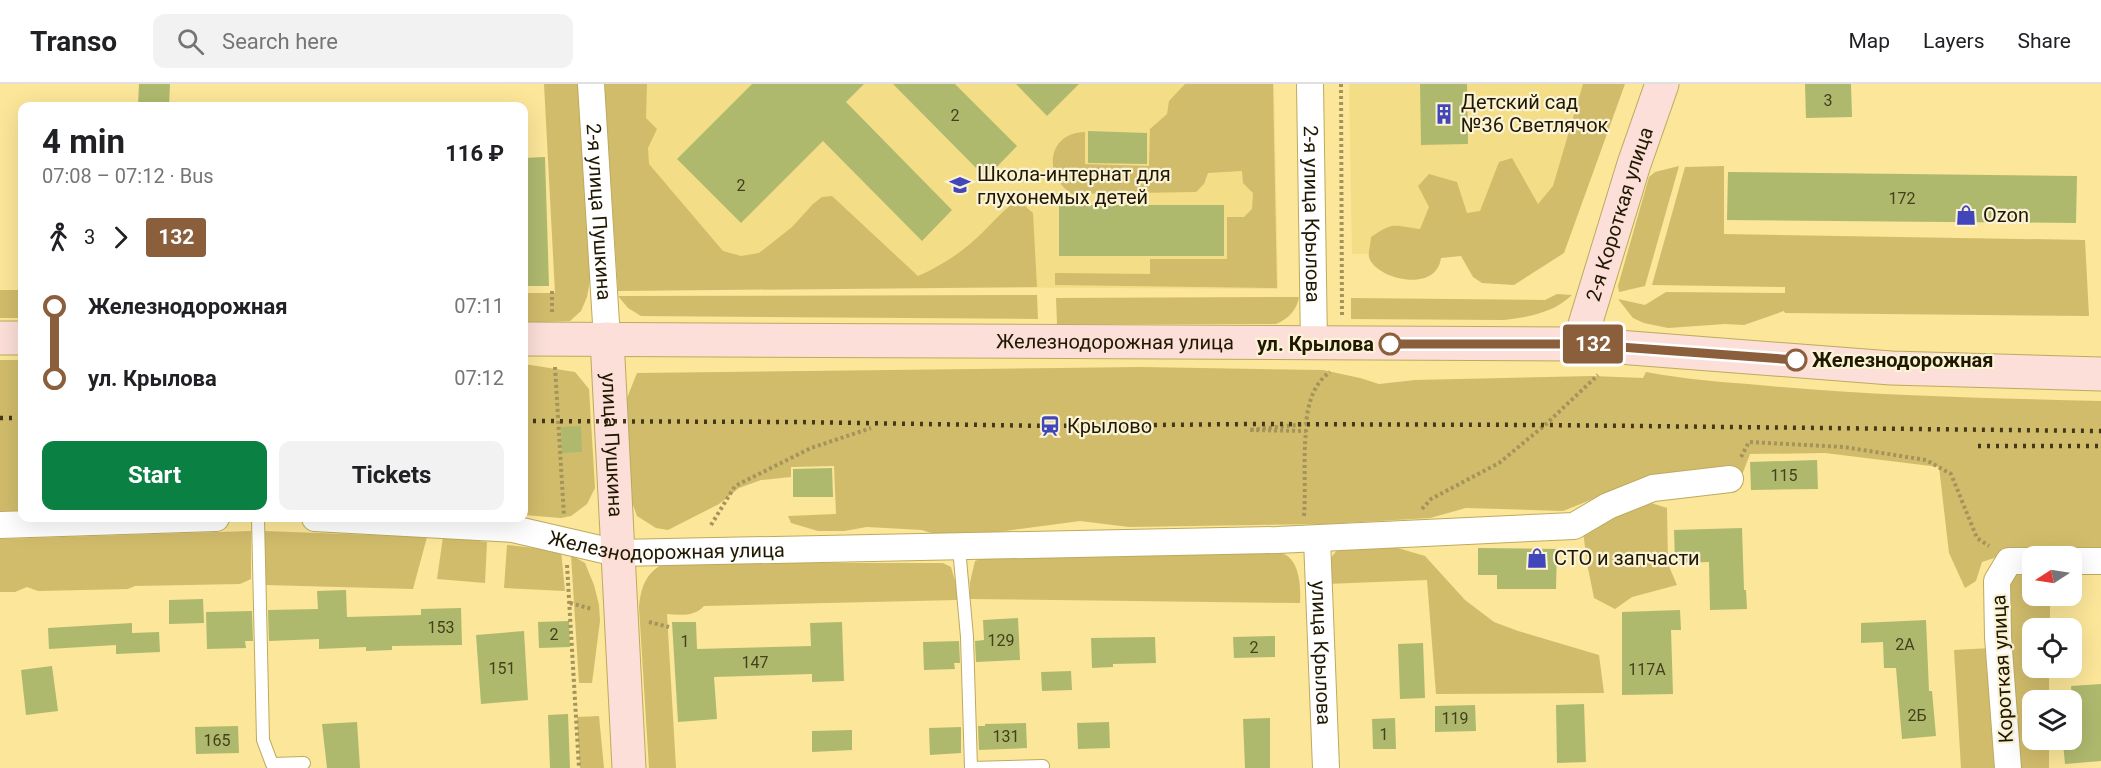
<!DOCTYPE html>
<meta charset="utf-8">
<style>
:root{--surface:#fff;--page:#f2f2f2;--text:#202124;--muted:#757577;--line:#e0e0e0;--accent:#0b8043}
body{margin:0;font-family:Roboto,sans-serif;background:var(--page);color:var(--text);height:100vh;display:flex;flex-direction:column;font-size:22px;white-space:nowrap}
*{box-sizing:border-box;margin:0}
p{font-size:20px;color:var(--muted)}
.icon{flex:none;width:33px;height:33px;fill:none;stroke:currentColor;stroke-width:2;stroke-linecap:round;stroke-linejoin:round}
.map{position:relative;flex:1;overflow:hidden}
.drawer{position:absolute;left:18px;top:18px;width:510px;height:420px;display:flex;flex-direction:column;background:var(--surface);border-radius:12px;box-shadow:0 6px 24px #0002}
.drawer>*{flex:none}
.badge{padding:0 12px;border-radius:4px;font-size:21px;line-height:39px}
.needle{width:39px;rotate:258deg}
.fabs{position:absolute;left:2022px;top:462px;display:grid;gap:12px}
.fabs a{display:grid;place-items:center;width:60px;height:60px;border-radius:12px;background:var(--surface);box-shadow:0 6px 24px #0002;font-size:30px}
.map>.badge{position:absolute;translate:-50% -50%;box-shadow:0 0 0 3px #fff}
.legs{display:flex;align-items:center;gap:9px;height:66px;padding:0 24px;font-size:20px}
.legs p{margin-inline-start:auto}
.head{display:flex;align-items:center;justify-content:space-between;height:102px;padding:0 24px}
h1{font-size:33px;font-weight:700;line-height:45px}
.button{display:flex;gap:12px;margin-top:auto;padding:12px 24px}
.button a{flex:1;height:69px;border-radius:12px;background:var(--accent);color:#fff;font-size:24px;font-weight:700;line-height:69px;text-align:center}
.button a+a{background:var(--page);color:var(--text)}
ul{padding:0 24px;list-style:none}
li{display:flex;align-items:center;gap:21px;height:72px;font-size:22px}
li i{display:grid;place-items:center;width:9px;height:100%;margin:0 8px;background:currentColor}
li i::after{content:'';width:15px;height:15px;margin:-8px;border:4px solid;border-radius:50%;background:var(--surface)}
li p{margin-inline-start:auto}
li:first-child i{background:linear-gradient(#0000 50%,currentColor 0)}
li:last-child i{background:linear-gradient(currentColor 50%,#0000 0)}
header{display:flex;align-items:center;gap:36px;box-sizing:border-box;height:84px;padding:0 30px;background:var(--surface);border-bottom:2px solid var(--line)}
header strong{font-size:28px}
nav{display:flex;gap:33px;margin-inline-start:auto;font-size:21px}
.search{width:420px;height:54px;background:var(--page);display:flex;align-items:center;gap:15px;box-sizing:border-box;padding:0 21px;border-radius:12px;color:var(--muted);font-size:22px}
.map>svg:first-child{display:block}
</style>
<header>
<strong>Transo</strong>
<div class="search"><svg class="icon" aria-label="search" viewBox="0 0 24 24"><circle cx="10" cy="10" r="6"/><path d="M15 15l6 6"/></svg>Search here</div>
<nav><a>Map</a><a>Layers</a><a>Share</a></nav>
</header>
<div class="map">
<svg width="2101" height="684" viewBox="0 0 2101 684">
<rect width="100%" height="100%" fill="#fbe699"/>
<g fill="#f4dd87">
<path d="M 637,0 L 1274,0 L 1278,205 L 920,203 L 650,205 Z"/>
<path d="M 1349,0 L 1601,0 L 1541,167 L 1352,170 Z"/>
</g>
<g fill="#d1bc6b">
<path d="M 544,0 L 580,0 L 590,196 L 587,213 L 581,227 L 570,237 L 524,239 L 524,209 L 555,209 Z"/>
<path d="M 604,0 L 647,0 L 646,34 L 657,45 L 648,64 L 649,80 L 723,167 L 741,172 L 759,169 L 792,143 L 813,120 L 822,113 L 832,112 L 918,192 C 943,181 964,167 983,148 C 995,136 1004,125 1018,116 L 1033,129 L 1037,203 L 618,207 Z"/>
<path d="M 1185,0 L 1273,0 L 1277,204 L 1055,201 L 1055,189 L 1150,190 L 1150,175 L 1227,175 L 1227,133 L 1244,133 L 1252,125 L 1253,109 L 1243,99 L 1242,87 L 1208,89 L 1204,100 L 1196,108 L 1072,110 C 1041,90 1049,48 1085,48 L 1085,80 L 1149,82 L 1150,45 L 1167,30 L 1169,17 Z"/>
<path d="M 1583,0 L 1625,0 L 1564,169 L 1514,201 L 1482,199 L 1473,193 L 1461,172 L 1441,174 C 1436,211 1374,194 1369,173 C 1368,167 1371,159 1371,153 C 1395,137 1393,142 1420,145 L 1429,123 L 1418,102 L 1429,90 L 1457,98 L 1467,129 L 1480,127 L 1499,78 L 1512,74 L 1538,120 L 1553,102 Z"/>
<path d="M 1679,82 L 1645,202 L 1619,208 L 1618,202 L 1649,93 L 1655,88 Z"/>
<path d="M 1724,82 L 1724,150 L 2085,156 L 2089,232 L 1785,229 L 1784,227 L 1744,241 L 1725,240 L 1668,244 L 1644,239 L 1633,234 L 1618,215 L 1645,221 L 1666,208 L 1785,209 L 1785,203 L 1652,201 L 1685,83 Z"/>
<rect x="0" y="206" width="22" height="28"/>
<path d="M 1557,210 L 1572,211 C 1553,229 1529,233 1504,236 L 1351,235 L 1351,214 L 1545,216 Z"/>
<path d="M 1037,211 L 1038,235 L 641,232 L 628,224 L 618,212 Z"/>
<path d="M 1299,213 C 1297,226 1288,235 1276,240 L 1057,240 L 1056,214 Z"/>
<path d="M 0,276 L 22,276 L 22,431 L 0,432 Z"/>
<path d="M 524,280 L 575,288 L 589,305 L 595,404 L 587,420 L 571,432 L 561,434 L 524,431 Z"/>
<path d="M 1141,283 L 1323,286 L 1360,294 L 1379,300 L 1415,296 L 1592,292 L 1643,294 L 1646,288 C 1683,295 1721,298 1759,301 C 1873,312 1987,314 2101,317 L 2101,473 L 2012,468 L 1982,478 L 1976,497 L 1965,504 L 1949,469 L 1939,383 L 1825,369 L 1750,370 L 1742,391 L 1662,390 L 1598,413 L 1563,427 L 1466,424 L 1430,434 L 1327,440 L 1129,443 L 1080,437 L 961,453 L 944,453 L 922,446 L 867,443 L 844,447 L 818,447 L 791,439 L 788,432 L 836,430 L 834,382 L 791,383 L 791,393 L 761,396 L 739,404 L 719,420 L 668,446 L 656,444 L 637,432 L 629,410 L 627,314 L 637,289 Z"/>
<path d="M 1648,418 L 1667,424 L 1668,480 L 1677,501 L 1632,513 L 1615,525 L 1594,514 L 1587,479 L 1583,447 L 1602,432 Z"/>
<path d="M 251,447 L 251,495 L 240,500 L 135,502 L 128,505 L 38,507 L 27,503 L 15,508 L 0,508 L 0,455 Z"/>
<path d="M 264,447 L 427,453 L 413,505 L 265,501 Z"/>
<path d="M 443,453 L 487,458 L 485,499 L 437,495 Z"/>
<path d="M 1384,460 L 1425,472 L 1465,516 L 1494,538 L 1518,547 L 1599,571 L 1604,609 L 1436,610 L 1427,496 L 1326,500 L 1328,477 L 1339,464 Z"/>
<path d="M 507,461 L 561,467 L 565,507 L 504,504 Z"/>
<path d="M 1271,465 C 1276,467 1282,469 1286,471 C 1300,480 1301,504 1300,519 L 970,515 L 970,498 L 975,477 L 990,471 Z"/>
<path d="M 571,471 L 585,479 L 594,501 L 599,521 L 600,537 L 592,599 L 579,599 Z"/>
<path d="M 664,479 L 943,479 L 951,483 L 957,504 L 957,516 L 704,522 C 694,533 680,531 667,530 L 676,684 L 649,684 L 639,523 C 641,503 645,490 664,479 Z"/>
<path d="M 2032,484 L 2032,512 L 2050,512 L 2050,544 L 2032,544 L 2032,584 L 2049,584 L 2049,616 L 2032,616 L 2032,656 L 2049,656 L 2049,684 L 2016,684 L 2006,498 L 2014,490 Z"/>
<path d="M 1991,564 L 1999,684 L 1961,684 L 1954,566 Z"/>
<path d="M 599,632 L 604,684 L 580,684 L 577,633 Z"/>
</g>
<g fill="#afb96e">
<path d="M 139,0 L 170,0 L 169,22 L 138,22 Z"/>
<path d="M 752,0 L 864,0 L 846,18 L 952,126 L 922,157 L 823,57 L 741,139 L 677,75 Z"/>
<path d="M 893,0 L 955,0 L 1017,62 L 986,94 Z"/>
<path d="M 1016,0 L 1079,0 L 1047,32 Z"/>
<path d="M 1420,0 L 1467,0 L 1468,60 L 1421,61 Z"/>
<path d="M 1805,0 L 1851,0 L 1852,33 L 1806,34 Z"/>
<path d="M 1088,47 L 1147,49 L 1147,80 L 1088,79 Z"/>
<path d="M 545,73 L 549,202 L 524,202 L 524,74 Z"/>
<path d="M 1728,88 L 2077,92 L 2076,139 L 1727,136 Z"/>
<rect x="1059" y="121" width="165" height="51"/>
<path d="M 581,342 L 582,368 L 562,369 L 561,343 Z"/>
<path d="M 1817,376 L 1818,405 L 1751,406 L 1750,378 Z"/>
<path d="M 832,384 L 833,413 L 793,413 L 793,385 Z"/>
<path d="M 1742,444 L 1744,506 L 1746,506 L 1747,525 L 1710,526 L 1709,478 L 1675,479 L 1674,446 Z"/>
<path d="M 1478,464 L 1557,465 L 1556,505 L 1497,505 L 1497,491 L 1478,491 Z"/>
<path d="M 346,506 L 347,533 L 421,531 L 421,525 L 461,524 L 462,561 L 392,562 L 392,566 L 366,567 L 366,563 L 319,565 L 319,555 L 269,557 L 268,526 L 318,525 L 317,507 Z"/>
<path d="M 203,515 L 204,539 L 169,540 L 169,516 Z"/>
<path d="M 1680,526 L 1681,546 L 1671,546 L 1673,610 L 1622,611 L 1622,528 Z"/>
<path d="M 252,527 L 253,557 L 245,557 L 246,564 L 207,565 L 206,528 Z"/>
<path d="M 1018,534 L 1020,576 L 976,578 L 975,557 L 984,556 L 983,536 Z"/>
<path d="M 1926,536 L 1929,607 L 1932,607 L 1936,652 L 1902,655 L 1896,584 L 1884,584 L 1883,558 L 1861,559 L 1861,539 Z"/>
<path d="M 569,537 L 570,563 L 539,564 L 538,538 Z"/>
<path d="M 672,538 L 696,538 L 697,565 L 811,562 L 810,539 L 842,538 L 844,597 L 812,598 L 812,590 L 714,593 L 717,635 L 678,638 Z"/>
<path d="M 132,539 L 132,549 L 159,548 L 160,568 L 116,570 L 116,561 L 49,565 L 48,544 Z"/>
<path d="M 524,547 L 528,616 L 481,620 L 476,551 Z"/>
<path d="M 1275,552 L 1275,573 L 1234,574 L 1233,553 Z"/>
<path d="M 1155,553 L 1156,579 L 1113,580 L 1113,583 L 1092,584 L 1091,554 Z"/>
<path d="M 959,557 L 960,579 L 954,579 L 955,585 L 924,586 L 923,558 Z"/>
<path d="M 1423,559 L 1425,614 L 1400,615 L 1398,560 Z"/>
<path d="M 52,582 L 58,627 L 26,631 L 21,586 Z"/>
<path d="M 1071,587 L 1072,606 L 1042,607 L 1041,588 Z"/>
<path d="M 2101,600 L 2101,677 L 2065,680 L 2063,659 L 2075,659 L 2071,602 Z"/>
<path d="M 1584,620 L 1586,678 L 1557,679 L 1556,621 Z"/>
<path d="M 1475,621 L 1476,647 L 1435,648 L 1435,622 Z"/>
<path d="M 568,630 L 570,684 L 550,684 L 548,631 Z"/>
<path d="M 1270,634 L 1270,684 L 1245,684 L 1243,635 Z"/>
<path d="M 1395,634 L 1396,665 L 1373,665 L 1372,635 Z"/>
<path d="M 357,638 L 360,684 L 327,684 L 322,640 Z"/>
<path d="M 1109,638 L 1110,664 L 1078,665 L 1077,639 Z"/>
<path d="M 1026,639 L 1027,664 L 979,666 L 978,642 L 985,642 L 985,640 Z"/>
<path d="M 238,642 L 239,669 L 196,670 L 195,643 Z"/>
<path d="M 961,643 L 961,669 L 930,671 L 929,644 Z"/>
<path d="M 852,646 L 852,666 L 812,668 L 812,647 Z"/>
</g>
<g fill="none" stroke-linecap="round" stroke-linejoin="round">
<g stroke="#beaa5e" stroke-width="14">
<g id="lane">
<path d="M 258,434 L 263,656 L 272,680 L 304,679"/>
<path d="M 959,464 L 967,553 L 971,684 L 1043,682"/>
</g>
</g>
<g stroke="#beaa5e" stroke-width="28">
<g id="street">
<path id="s1" d="M 591,0 L 607,255"/>
<path id="s2" d="M 1310,0 L 1314,260"/>
<path id="s3" d="M 315,434 L 513,445 L 617,469 L 1277,456 L 1574,442 L 1608,422 L 1653,404 L 1730,395"/>
<path d="M 0,441 L 216,434"/>
<path id="s4" d="M 1317,455 L 1326,684"/>
<path d="M 2072,477 L 2101,477"/>
<path d="M 2008,684 L 1998,553 L 1997,497 L 2009,477 L 2032,477"/>
</g>
</g>
<g stroke="#beaa5e" stroke-width="35">
<g id="secondary">
<path d="M 0,254 L 22,254"/>
<path id="s5" d="M 524,255 L 1579,260 L 1891,284 L 2101,290"/>
<path id="s6" d="M 607,255 L 629,684"/>
<path id="s7" d="M 1579,260 L 1634,80 L 1662,0"/>
</g>
</g>
<g stroke="#a4945c" stroke-width="4" stroke-dasharray="3 3" stroke-linecap="butt">
<path d="M 1341,0 L 1342,232"/>
<path d="M 552,207 L 552,228"/>
<path d="M 555,283 L 564,432"/>
<path d="M 1741,373 L 1749,358 L 1844,363 L 1926,376 L 1951,390 L 1977,454 L 1989,462"/>
<path d="M 1422,425 L 1431,415 L 1499,379 L 1545,341 L 1598,291"/>
<path d="M 1304,432 C 1306,403 1303,375 1306,347 L 1249,346 L 1306,340 C 1308,320 1313,300 1330,288"/>
<path d="M 711,441 L 735,402 L 811,364 L 871,344"/>
<path d="M 567,481 L 579,684"/>
<path d="M 570,519 L 592,525"/>
<path d="M 649,538 L 669,543"/>
</g>
<use href="#lane" stroke="#fff" stroke-width="12"/>
<use href="#street" stroke="#fff" stroke-width="26"/>
<use href="#secondary" stroke="#fbdfd8" stroke-width="33"/>
<g stroke="#433919" stroke-width="4.5" stroke-dasharray="3 6" stroke-linecap="butt">
<path d="M 0,334 L 22,334"/>
<path d="M 524,337 L 797,338 L 1050,342 L 1254,340 L 1545,341 L 2101,347"/>
<path d="M 1978,362 L 2101,362"/>
</g>
</g>
<g fill="none" stroke-linecap="round" stroke-linejoin="round">
<g stroke="#fff" stroke-width="14">
<path id="line-1" d="M 1390,260 L 1579,260 L 1796,276"/>
</g>
<use href="#line-1" stroke="#8b5e3c" stroke-width="9"/>
</g>
<defs>
<g id="building-bare" transform="scale(1.62)"><path d="M-4-6H4V6H1V3H-1V6H-4ZM-2.5-4.3h1.7v1.8h-1.7ZM.8-4.3h1.7v1.8H.8ZM-2.5-1h1.7V.8h-1.7ZM.8-1h1.7V.8H.8Z" fill="#4146bb" stroke="#fbf3d6" stroke-width="2.5" paint-order="stroke"/></g>
<g id="school-bare" transform="scale(1.62)"><path d="M0-5L7-2L0 1L-7-2ZM-4 1L0 2.5L4 1V4Q0 6-4 4Z" fill="#4146bb" stroke="#fbf3d6" stroke-width="2.5" paint-order="stroke"/></g>
<g id="shop-bare" transform="scale(1.62)"><path d="M-5-2.5h2.3a2.7 3.5 0 0 1 5.4 0H5L5.5 6h-11ZM-1.5-2.5h3a1.5 2.3 0 0 0-3 0Z" fill="#4146bb" stroke="#fbf3d6" stroke-width="2.5" paint-order="stroke"/></g>
<g id="station-bare" transform="scale(1.62)"><path d="M-3-6H3Q5-6 5-4V2Q5 4 3 4L4.5 6H3L1.5 4h-3L-3 6H-4.5L-3 4Q-5 4-5 2V-4Q-5-6-3-6ZM-3.5-4v3h7v-3ZM-3.5 1v1.5H-2V1ZM2 1v1.5H3.5V1Z" fill="#4146bb" stroke="#fbf3d6" stroke-width="2.5" paint-order="stroke"/></g>
</defs>
<g fill-rule="evenodd">
<use href="#building-bare" x="1444" y="30"/>
<use href="#school-bare" x="960" y="101"/>
<use href="#shop-bare" x="1966" y="131"/>
<use href="#station-bare" x="1050" y="342"/>
<use href="#shop-bare" x="1537" y="474"/>
</g>
<g fill="#fff" stroke="#8b5e3c" stroke-width="3">
<circle cx="1390" cy="260" r="10"/>
<circle cx="1796" cy="276" r="10"/>
</g>
<g text-anchor="middle" dominant-baseline="central" stroke-width="4.5" stroke-linejoin="round" paint-order="stroke">
<g font-size="16" fill="#44401c">
<text x="1828" y="16">3</text>
<text x="955" y="31">2</text>
<text x="741" y="101">2</text>
<text x="1902" y="114">172</text>
<text x="1784" y="391">115</text>
<text x="441" y="543">153</text>
<text x="554" y="550">2</text>
<text x="1001" y="556">129</text>
<text x="685" y="557">1</text>
<text x="1905" y="560">2А</text>
<text x="1254" y="563">2</text>
<text x="755" y="578">147</text>
<text x="502" y="584">151</text>
<text x="1647" y="585">117А</text>
<text x="1917" y="631">2Б</text>
<text x="1455" y="634">119</text>
<text x="1384" y="650">1</text>
<text x="1006" y="652">131</text>
<text x="217" y="656">165</text>
</g>
<g font-size="20" fill="#201800" stroke="#fbf3d6" text-anchor="start">
<text x="1461" y="18">Детский сад<tspan x="1461" dy="23">№36 Светлячок</tspan></text>
<text x="977" y="90">Школа-интернат для<tspan x="977" dy="23">глухонемых детей</tspan></text>
<text x="1983" y="131">Ozon</text>
<text x="1067" y="342">Крылово</text>
<text x="1554" y="474">СТО и запчасти</text>
</g>
<g font-size="20" fill="#201800" stroke="#fbf3d6">
<text stroke="none"><textPath href="#s1" startOffset="128">2-я улица Пушкина</textPath></text>
<text stroke="none"><textPath href="#s2" startOffset="130">2-я улица Крылова</textPath></text>
<text stroke="none"><textPath href="#s7" startOffset="136">2-я Короткая улица</textPath></text>
<text stroke="none"><textPath href="#s5" startOffset="591">Железнодорожная улица</textPath></text>
<text stroke="none"><textPath href="#s6" startOffset="106">улица Пушкина</textPath></text>
<text stroke="none"><textPath href="#s3" startOffset="354">Железнодорожная улица</textPath></text>
<text stroke="none"><textPath href="#s4" startOffset="114">улица Крылова</textPath></text>
<text transform="translate(2002 585) rotate(-93)">Короткая улица</text>
</g>
<g font-size="20" font-weight="bold" fill="#201800" stroke="#fbf3d6" text-anchor="end">
<text x="1374" y="260">ул. Крылова</text>
<text x="1812" y="276" text-anchor="start">Железнодорожная</text>
</g>
</g>
</svg>
<div class="fabs">
<a><svg class="needle" viewBox="-14 -14 28 28"><path d="M0-13l5 13h-10z" fill="#e53935"/><path d="M0 13l5-13h-10z" fill="#757577"/></svg></a>
<a><svg class="icon" aria-label="locate" viewBox="0 0 24 24"><circle cx="12" cy="12" r="6"/><path d="M12 2v4M12 18v4M2 12h4M18 12h4"/></svg></a>
<a><svg class="icon" aria-label="layers" viewBox="0 0 24 24"><path d="M12 4l9 5-9 5-9-5zM3 14l9 5 9-5"/></svg></a>
</div>
<b class="badge" style="left:1593px;top:260px;background:#8b5e3c;color:#fff">132</b>
<section class="drawer">
<div class="head"><div><h1>4 min</h1><p>07:08 – 07:12 · Bus</p></div><b>116 ₽</b></div>
<div class="legs"><svg class="icon" aria-label="walk" viewBox="0 0 24 24"><circle cx="13" cy="4" r="2"/><path d="M13 8l-2 6 4 7M11 14l-3 7M7 12l3-4h3l4 4"/></svg>3<svg class="icon" aria-label="forward" viewBox="0 0 24 24"><path d="M9 5l7 7-7 7"/></svg><b class="badge" style="background:#8b5e3c;color:#fff">132</b></div>
<ul>
<li><i style="color:#8b5e3c"></i><b>Железнодорожная</b><p>07:11</p></li>
<li><i style="color:#8b5e3c"></i><b>ул. Крылова</b><p>07:12</p></li>
</ul>
<div class="button"><a>Start</a><a>Tickets</a></div>
</section>
</div>
